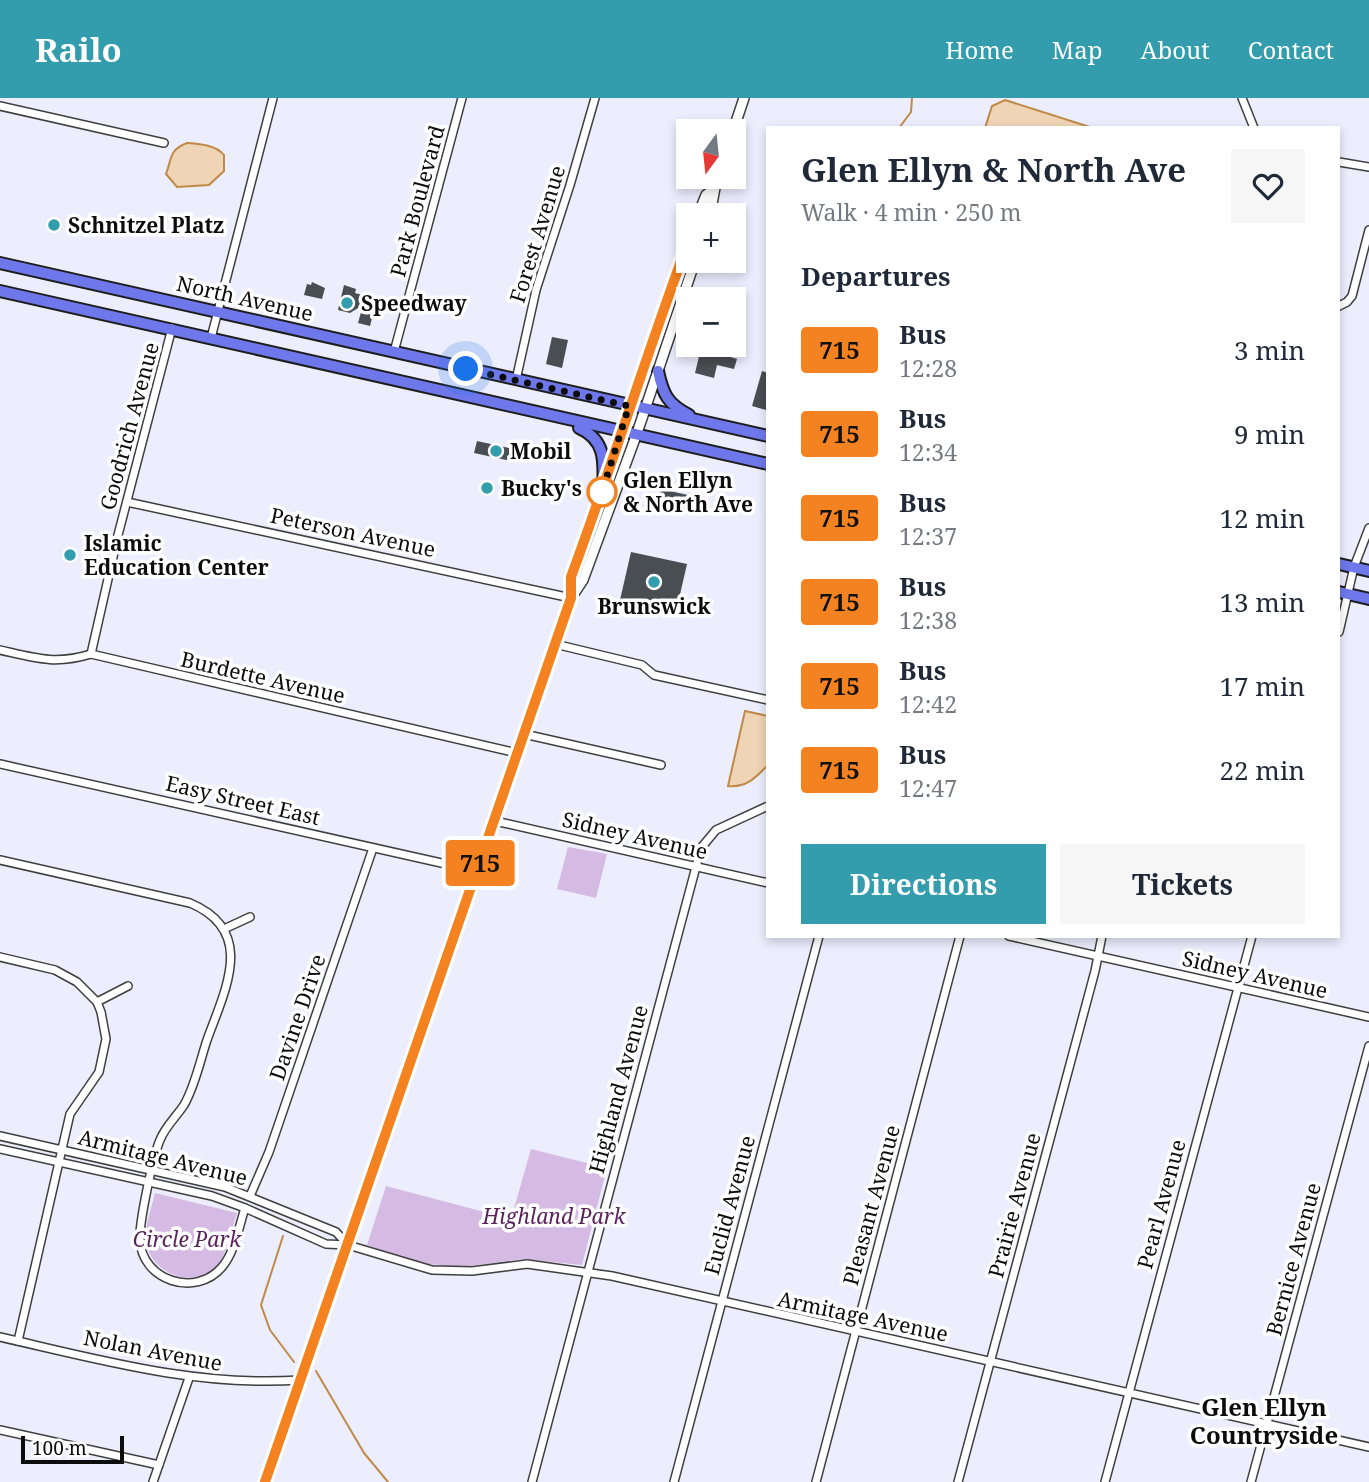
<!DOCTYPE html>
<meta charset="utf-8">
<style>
:root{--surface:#fff;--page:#f6f6f7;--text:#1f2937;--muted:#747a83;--accent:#339dad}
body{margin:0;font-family:"Noto Serif",serif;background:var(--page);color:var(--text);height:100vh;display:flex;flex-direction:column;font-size:26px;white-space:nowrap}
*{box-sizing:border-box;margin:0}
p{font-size:23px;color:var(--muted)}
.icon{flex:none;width:38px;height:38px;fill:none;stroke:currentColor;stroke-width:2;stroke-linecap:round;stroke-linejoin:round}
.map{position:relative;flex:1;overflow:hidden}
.sheet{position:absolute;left:766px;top:28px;width:574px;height:812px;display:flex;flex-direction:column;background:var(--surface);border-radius:0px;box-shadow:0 4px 10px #0003}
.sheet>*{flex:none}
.badge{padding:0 14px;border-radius:5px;font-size:24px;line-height:46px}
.needle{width:46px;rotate:195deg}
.fabs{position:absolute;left:676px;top:21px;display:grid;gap:14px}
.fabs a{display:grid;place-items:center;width:70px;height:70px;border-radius:0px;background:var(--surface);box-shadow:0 4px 10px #0003;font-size:35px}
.scale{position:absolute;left:21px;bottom:18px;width:103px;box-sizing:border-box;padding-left:7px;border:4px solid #0c0c0c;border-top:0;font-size:19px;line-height:24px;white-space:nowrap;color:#0c0c0c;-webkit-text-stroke:5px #fff;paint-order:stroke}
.you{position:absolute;width:35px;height:35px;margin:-18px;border:5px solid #fff;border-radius:50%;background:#1a73e8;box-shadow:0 0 0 10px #1a73e833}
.map>.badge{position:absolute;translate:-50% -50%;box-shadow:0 0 0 4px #fff}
h2{padding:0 35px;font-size:26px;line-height:63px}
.round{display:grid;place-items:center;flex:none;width:74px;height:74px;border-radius:0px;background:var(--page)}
.headline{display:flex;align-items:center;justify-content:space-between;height:119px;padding:0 35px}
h1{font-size:33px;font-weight:700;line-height:52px}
.action{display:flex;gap:14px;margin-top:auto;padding:14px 35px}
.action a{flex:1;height:80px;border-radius:0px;background:var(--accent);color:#fff;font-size:28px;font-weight:700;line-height:80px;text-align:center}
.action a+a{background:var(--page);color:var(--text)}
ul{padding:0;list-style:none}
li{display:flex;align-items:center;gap:21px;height:84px;padding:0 35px}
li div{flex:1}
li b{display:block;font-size:26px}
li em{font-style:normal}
li .badge{min-width:77px;font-weight:700;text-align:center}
header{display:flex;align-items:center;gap:42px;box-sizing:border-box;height:98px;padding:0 35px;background:var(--accent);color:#fff}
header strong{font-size:33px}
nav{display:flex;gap:38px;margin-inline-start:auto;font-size:24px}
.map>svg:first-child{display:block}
</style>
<header>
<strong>Railo</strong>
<nav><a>Home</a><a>Map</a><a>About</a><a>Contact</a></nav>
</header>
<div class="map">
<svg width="1369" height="1384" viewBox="0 0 1369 1384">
<rect width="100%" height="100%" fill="#ecedfd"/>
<g fill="#d5bae4">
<path d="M 568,749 L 607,756 L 596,800 L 557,791 Z"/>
<path d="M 531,1051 L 607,1070 L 582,1167 L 523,1161 L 461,1169 L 417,1165 L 367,1147 L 386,1088 L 511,1121 Z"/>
<path d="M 155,1095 L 237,1115 C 232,1130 229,1149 221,1162 C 201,1194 150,1179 146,1143 C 144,1129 152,1109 155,1095 Z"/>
</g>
<g fill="#efd5b6" stroke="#bf8a45" stroke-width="2">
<path d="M 1005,2 L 1093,30 L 985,30 L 992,8 Z"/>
<path d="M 187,45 C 200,46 216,47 224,57 L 224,73 L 209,87 L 177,89 L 166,76 C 172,60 169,52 187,45 Z"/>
<path d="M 745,613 L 768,618 L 768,667 C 756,679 747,690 728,688 Z"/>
</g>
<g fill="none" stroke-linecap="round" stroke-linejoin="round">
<g stroke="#bf8a45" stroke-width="2">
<path d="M 899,30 L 911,14 L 912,0"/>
<path d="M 283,1138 L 261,1207 L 270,1232 L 294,1264"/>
<path d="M 316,1273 L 364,1355 L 388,1384"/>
</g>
</g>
<g fill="#494e53">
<path d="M 312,184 L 325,190 L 322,201 L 304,197 L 307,186 L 311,187 Z"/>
<path d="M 344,187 L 356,191 L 355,195 L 377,201 L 370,228 L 358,225 L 363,207 L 350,215 L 338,212 Z"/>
<path d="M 552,239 L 568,242 L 562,270 L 546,266 Z"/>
<path d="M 701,250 L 737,261 L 734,271 L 717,267 L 714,280 L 695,275 Z"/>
<path d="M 762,273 L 768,275 L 766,312 L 752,308 Z"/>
<path d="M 477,343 L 518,352 L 516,364 L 474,355 Z"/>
<path d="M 661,391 L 688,397 L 684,413 L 657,406 Z"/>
<path d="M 631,454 L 687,466 L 676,514 L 642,509 L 642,507 L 620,502 Z"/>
</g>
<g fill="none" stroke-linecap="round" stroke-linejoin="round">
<g stroke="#3f3f3f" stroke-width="10">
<g id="minor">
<path d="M 1242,0 L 1254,30"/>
<path d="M 0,8 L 164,45"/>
<path d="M 1339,64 L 1369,69"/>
<path d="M 1339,208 L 1347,204 L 1352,198 L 1369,132"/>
<path d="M 211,240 L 273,0"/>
<path d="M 394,254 L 462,0"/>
<path d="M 516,282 L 536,192 L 570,87 L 595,0"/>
<path d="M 127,404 L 571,500"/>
<path d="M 1339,534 L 1354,469 L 1369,430"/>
<path d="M 555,546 L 642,567 L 654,577 L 768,602"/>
<path d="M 0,552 C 35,560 55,567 91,556 L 517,655"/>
<path d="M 91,556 L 118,437 L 172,230"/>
<path d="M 524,636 L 661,667"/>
<path d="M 0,666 L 477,773"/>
<path d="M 495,723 L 768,785"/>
<path d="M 0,762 L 190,805 C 257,833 225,892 207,942 C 200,963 195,988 184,1007 C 176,1019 165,1029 160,1042 C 153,1058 139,1125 140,1141 C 141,1183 196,1200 222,1169 C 235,1154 239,1128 245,1110"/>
<path d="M 224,831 L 250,819"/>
<path d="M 1009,838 L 1369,919"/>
<path d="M 0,859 L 55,872 L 77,884 L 97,904 L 101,914 L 106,941 L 99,974 L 70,1016 L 18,1243"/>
<path d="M 97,904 L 128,888"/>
<path d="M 0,1038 L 225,1089 L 336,1134 L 348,1147"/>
<path d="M 0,1051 L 212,1098 L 245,1110 L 326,1146 L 348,1147 L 432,1172 L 472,1173 L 527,1166 L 612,1178 L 1369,1349"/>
<path d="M 250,1098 L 269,1054 L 373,750"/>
<path d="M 0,1239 C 101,1262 196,1289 300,1282"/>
<path d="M 0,1332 L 159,1367"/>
<path d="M 153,1384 L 189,1280"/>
<path d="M 532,1384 L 701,750 L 716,732 L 768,708"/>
<path d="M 674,1384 L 819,838"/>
<path d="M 816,1384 L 960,838"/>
<path d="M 958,1384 L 1095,873 L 1102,838"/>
<path d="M 1105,1384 L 1252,838"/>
<path d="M 1251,1384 L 1369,948"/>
</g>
</g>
<g stroke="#3f3f3f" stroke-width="12">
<g id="tertiary">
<path d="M 733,33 L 744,0"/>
<path d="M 698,117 L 706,97 L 713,92"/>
<path d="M 710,117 L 717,79"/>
<path d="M 571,498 L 571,479 C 612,368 646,255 688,144"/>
<path d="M 265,1384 L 571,500 L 583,482 L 636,338 L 695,163"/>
</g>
</g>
<g stroke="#1d1d1d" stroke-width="14">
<g id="primary">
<path d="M 0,165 L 768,338"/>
<path d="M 0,193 L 768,366"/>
<path d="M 658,273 C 663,297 668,306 689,317"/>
<path d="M 579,330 C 607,342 604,366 603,393"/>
<path d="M 1339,466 L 1369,473"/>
<path d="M 1339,494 L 1369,501"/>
</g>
</g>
<use href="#minor" stroke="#fff" stroke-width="7"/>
<use href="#tertiary" stroke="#fff" stroke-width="9"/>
<use href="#primary" stroke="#6f78ea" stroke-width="10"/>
</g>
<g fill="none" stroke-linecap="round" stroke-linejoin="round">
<g stroke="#fff" stroke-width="16">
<path id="line" d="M 265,1384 L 571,500 L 571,479 C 612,368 647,255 688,144"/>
</g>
<use href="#line" stroke="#f58220" stroke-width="10"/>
<path stroke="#0c0c0c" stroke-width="7" stroke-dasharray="0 12.6" d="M 466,271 L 629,308 L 602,394"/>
</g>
<g fill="#339dad" stroke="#fff" stroke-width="2.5">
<circle cx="54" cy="127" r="7"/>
<circle cx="347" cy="205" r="7"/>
<circle cx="496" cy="353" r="7"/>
<circle cx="487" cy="390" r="7"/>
<circle cx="70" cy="457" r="7"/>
<circle cx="654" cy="484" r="7"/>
</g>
<circle fill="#fff" stroke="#f58220" stroke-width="3.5" cx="602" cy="394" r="14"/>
<g text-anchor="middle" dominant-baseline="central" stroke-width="7" stroke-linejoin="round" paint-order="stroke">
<g font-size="21" fill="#0c0c0c" stroke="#fff">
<text transform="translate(417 103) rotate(-75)">Park Boulevard</text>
<text transform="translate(537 136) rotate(-73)">Forest Avenue</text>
<text transform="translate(245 200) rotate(13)">North Avenue</text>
<text transform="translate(129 328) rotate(-75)">Goodrich Avenue</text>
<text transform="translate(353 434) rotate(12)">Peterson Avenue</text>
<text transform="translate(263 579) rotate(13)">Burdette Avenue</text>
<text transform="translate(243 702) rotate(13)">Easy Street East</text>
<text transform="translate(635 737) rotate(13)">Sidney Avenue</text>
<text transform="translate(1255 876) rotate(13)">Sidney Avenue</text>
<text transform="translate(297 919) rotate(-71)">Davine Drive</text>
<text transform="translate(618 991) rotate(-75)">Highland Avenue</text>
<text transform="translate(163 1059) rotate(14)">Armitage Avenue</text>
<text transform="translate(1161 1106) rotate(-75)">Pearl Avenue</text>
<text transform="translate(729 1107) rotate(-75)">Euclid Avenue</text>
<text transform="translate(871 1107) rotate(-75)">Pleasant Avenue</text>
<text transform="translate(1014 1107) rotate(-75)">Prairie Avenue</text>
<text transform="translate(1293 1161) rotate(-75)">Bernice Avenue</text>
<text transform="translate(863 1218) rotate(12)">Armitage Avenue</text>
<text transform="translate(153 1252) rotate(11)">Nolan Avenue</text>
</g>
<g font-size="21" font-weight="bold" fill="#0c0c0c" stroke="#fff" text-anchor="start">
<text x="68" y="127">Schnitzel Platz</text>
<text x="361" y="205">Speedway</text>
<text x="510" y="353">Mobil</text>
<text x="501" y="390">Bucky's</text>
<text x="84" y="445">Islamic<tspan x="84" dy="24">Education Center</tspan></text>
<text x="654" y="508" text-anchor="middle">Brunswick</text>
</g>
<g font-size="21" font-weight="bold" fill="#0c0c0c" stroke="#fff" text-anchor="start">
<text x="623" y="382">Glen Ellyn<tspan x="623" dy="24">&amp; North Ave</tspan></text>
</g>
<g font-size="21" font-style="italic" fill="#5a235c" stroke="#fff">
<text x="554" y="1118">Highland Park</text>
<text x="187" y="1141">Circle Park</text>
</g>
<g font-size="24" font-weight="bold" fill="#0c0c0c" stroke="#fff">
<text x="1264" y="1308">Glen Ellyn<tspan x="1264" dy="28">Countryside</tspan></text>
</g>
</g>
</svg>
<div class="fabs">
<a><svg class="needle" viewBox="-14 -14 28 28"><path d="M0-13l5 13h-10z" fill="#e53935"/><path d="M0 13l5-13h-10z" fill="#747a83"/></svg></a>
<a>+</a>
<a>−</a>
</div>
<div class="scale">100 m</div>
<div class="you" style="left:466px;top:271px"></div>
<b class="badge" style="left:480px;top:765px;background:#f58220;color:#111">715</b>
<section class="sheet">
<div class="headline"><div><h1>Glen Ellyn &amp; North Ave</h1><p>Walk · 4 min · 250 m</p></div><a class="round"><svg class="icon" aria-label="heart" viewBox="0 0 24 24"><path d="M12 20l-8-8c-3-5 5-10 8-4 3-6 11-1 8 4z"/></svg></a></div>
<h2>Departures</h2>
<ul>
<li><span class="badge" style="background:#f58220;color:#111">715</span><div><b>Bus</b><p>12:28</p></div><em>3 min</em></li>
<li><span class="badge" style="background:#f58220;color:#111">715</span><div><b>Bus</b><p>12:34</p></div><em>9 min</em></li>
<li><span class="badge" style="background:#f58220;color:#111">715</span><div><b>Bus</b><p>12:37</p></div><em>12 min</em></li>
<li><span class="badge" style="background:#f58220;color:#111">715</span><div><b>Bus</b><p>12:38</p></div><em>13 min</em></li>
<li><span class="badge" style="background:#f58220;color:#111">715</span><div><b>Bus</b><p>12:42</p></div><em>17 min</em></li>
<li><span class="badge" style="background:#f58220;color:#111">715</span><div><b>Bus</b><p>12:47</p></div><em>22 min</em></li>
</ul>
<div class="action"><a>Directions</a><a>Tickets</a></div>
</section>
</div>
